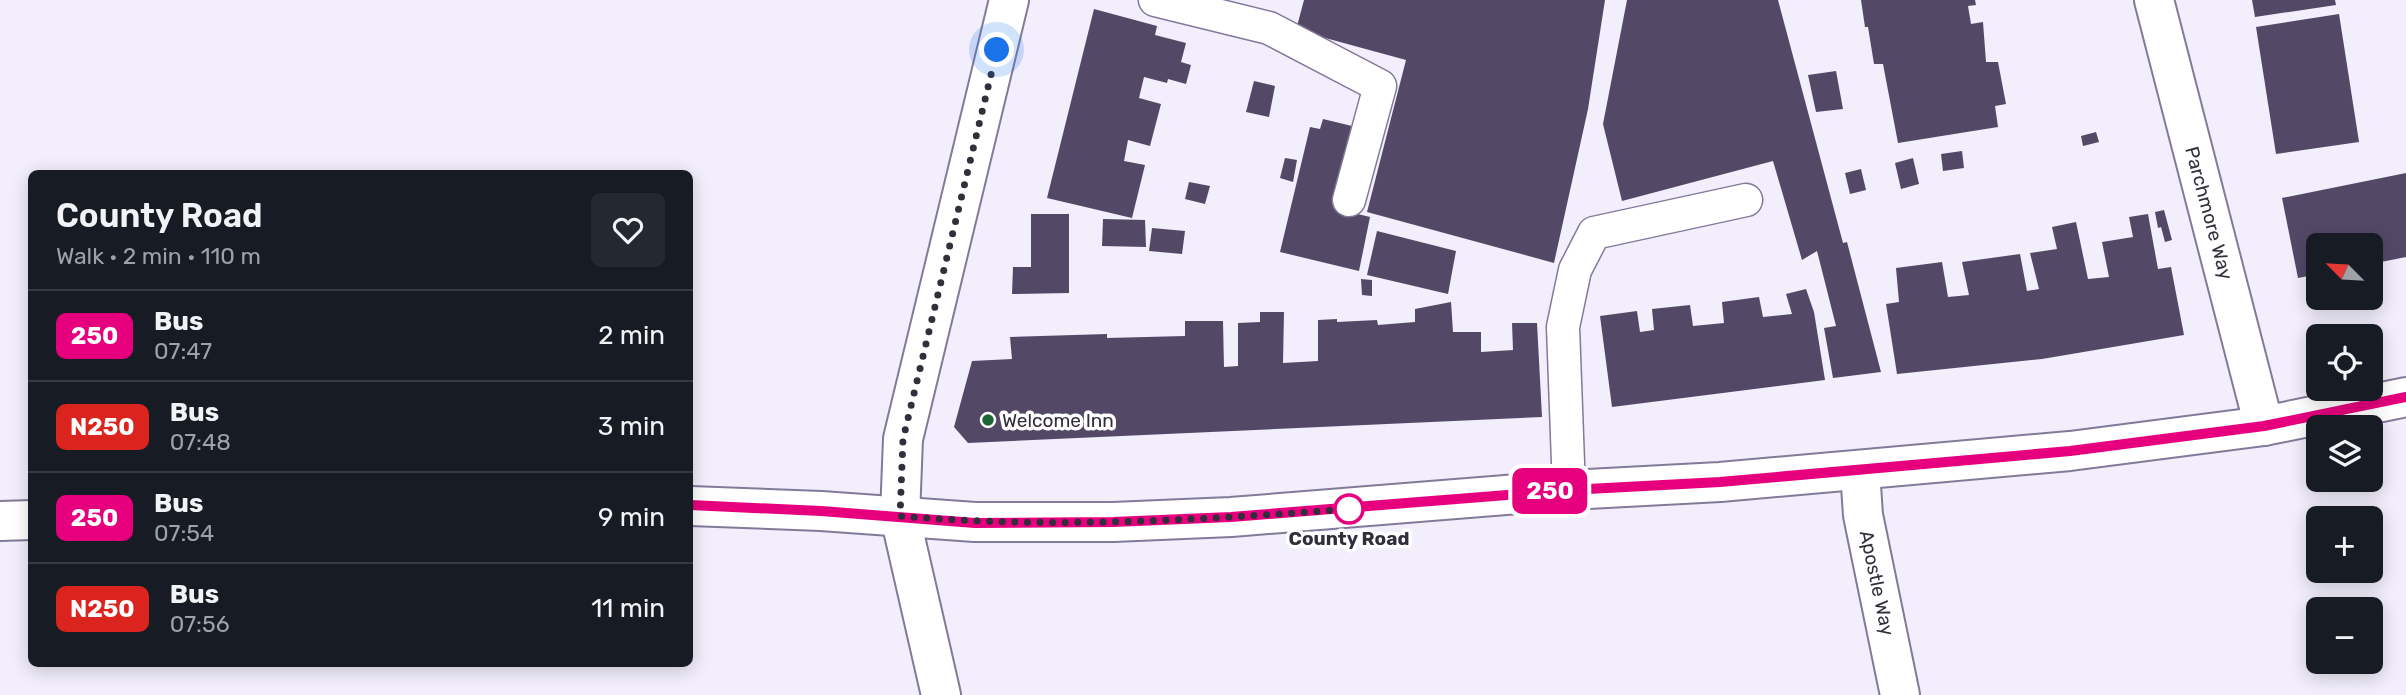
<!DOCTYPE html>
<meta charset="utf-8">
<style>
:root{--surface:#171b24;--page:#242831;--text:#f1f3f6;--muted:#9ea1a6;--line:#363941}
body{margin:0;font-family:Rubik,sans-serif;background:var(--page);color:var(--text);height:100vh;display:flex;flex-direction:column;font-size:26px;white-space:nowrap}
*{box-sizing:border-box;margin:0}
p{font-size:23px;color:var(--muted)}
.icon{flex:none;width:38px;height:38px;fill:none;stroke:currentColor;stroke-width:2;stroke-linecap:round;stroke-linejoin:round}
.map{position:relative;flex:1;overflow:hidden}
.panel{position:absolute;left:28px;top:170px;width:665px;height:497px;display:flex;flex-direction:column;background:var(--surface);border-radius:10px;box-shadow:0 4px 18px #0003}
.panel>*{flex:none}
.badge{padding:0 14px;border-radius:10px;font-size:24px;line-height:46px}
.needle{width:46px;rotate:294deg}
.fabs{position:absolute;left:2306px;top:233px;display:grid;gap:14px}
.fabs a{display:grid;place-items:center;width:77px;height:77px;border-radius:10px;background:var(--surface);box-shadow:0 4px 18px #0003;font-size:35px}
.you{position:absolute;width:35px;height:35px;margin:-18px;border:5px solid #fff;border-radius:50%;background:#1a73e8;box-shadow:0 0 0 10px #1a73e833}
.map>.badge{position:absolute;translate:-50% -50%;box-shadow:0 0 0 4px #fff}
.round{display:grid;place-items:center;flex:none;width:74px;height:74px;border-radius:10px;background:var(--page)}
.headline{display:flex;align-items:center;justify-content:space-between;height:119px;padding:0 28px}
h1{font-size:33px;font-weight:600;line-height:52px}
ul{padding:0;list-style:none}
li{display:flex;align-items:center;gap:21px;height:91px;padding:0 28px;border-top:2px solid var(--line)}
li div{flex:1}
li b{display:block;font-size:26px}
li em{font-style:normal}
li .badge{min-width:77px;font-weight:700;text-align:center}
.map>svg:first-child{display:block}
</style>
<div class="map">
<svg width="2406" height="695" viewBox="0 0 2406 695">
<rect width="100%" height="100%" fill="#f2eefc"/>
<g fill="#534967">
<path d="M 1304,0 L 1605,0 L 1588,109 L 1554,263 L 1367,212 L 1406,60 L 1296,30 Z"/>
<path d="M 1627,0 L 1778,0 L 1843,243 L 1847,242 L 1881,372 L 1833,378 L 1824,328 L 1836,326 L 1817,251 L 1802,260 L 1773,161 L 1622,201 L 1603,124 Z"/>
<path d="M 1861,0 L 1975,0 L 1976,5 L 1968,6 L 1971,24 L 1983,22 L 1986,62 L 1998,62 L 2006,104 L 1995,106 L 1998,127 L 1898,143 L 1883,64 L 1874,64 L 1868,27 L 1865,27 Z"/>
<path d="M 2252,0 L 2335,0 L 2336,5 L 2255,17 Z"/>
<path d="M 1094,9 L 1157,26 L 1155,35 L 1186,43 L 1181,62 L 1191,65 L 1186,84 L 1168,79 L 1167,83 L 1144,77 L 1139,98 L 1161,104 L 1150,146 L 1128,140 L 1124,161 L 1145,165 L 1132,218 L 1047,198 Z"/>
<path d="M 2339,14 L 2359,142 L 2276,154 L 2256,27 Z"/>
<path d="M 1836,71 L 1843,109 L 1816,112 L 1808,75 Z"/>
<path d="M 1254,81 L 1275,86 L 1269,117 L 1246,112 Z"/>
<path d="M 1323,119 L 1352,126 L 1333,208 L 1370,217 L 1359,271 L 1280,252 L 1310,127 L 1320,129 Z"/>
<path d="M 2096,132 L 2099,142 L 2083,146 L 2081,136 Z"/>
<path d="M 1962,151 L 1964,168 L 1943,171 L 1941,154 Z"/>
<path d="M 1285,158 L 1297,160 L 1293,182 L 1280,178 Z"/>
<path d="M 1913,158 L 1919,184 L 1901,189 L 1895,163 Z"/>
<path d="M 1861,169 L 1866,190 L 1850,194 L 1845,173 Z"/>
<path d="M 2406,173 L 2406,257 L 2371,264 L 2371,245 L 2319,245 L 2319,274 L 2298,278 L 2282,198 Z"/>
<path d="M 1189,182 L 1210,186 L 1205,204 L 1185,199 Z"/>
<path d="M 2164,210 L 2172,240 L 2165,242 L 2161,227 L 2158,228 L 2155,212 Z"/>
<path d="M 1031,214 L 1069,214 L 1069,293 L 1012,294 L 1013,267 L 1031,267 Z"/>
<path d="M 2148,214 L 2158,269 L 2171,267 L 2184,335 L 2042,359 L 1897,374 L 1886,304 L 1899,302 L 1896,268 L 1942,262 L 1948,297 L 1969,295 L 1962,262 L 2020,254 L 2027,291 L 2039,289 L 2030,253 L 2057,249 L 2052,227 L 2076,222 L 2088,279 L 2109,277 L 2102,242 L 2133,237 L 2129,217 Z"/>
<path d="M 1103,219 L 1145,220 L 1146,247 L 1102,246 Z"/>
<path d="M 1152,228 L 1185,231 L 1182,254 L 1149,251 Z"/>
<path d="M 1377,231 L 1456,251 L 1448,294 L 1367,275 Z"/>
<path d="M 1361,279 L 1372,280 L 1372,296 L 1362,295 Z"/>
<path d="M 1806,289 L 1814,312 L 1825,380 L 1612,407 L 1600,316 L 1637,311 L 1640,332 L 1654,330 L 1652,309 L 1690,305 L 1693,326 L 1724,323 L 1722,302 L 1759,297 L 1763,317 L 1792,314 L 1786,294 Z"/>
<path d="M 1451,302 L 1453,332 L 1481,332 L 1481,352 L 1513,350 L 1512,323 L 1537,323 L 1542,417 L 968,443 L 954,427 L 972,361 L 1012,359 L 1010,337 L 1107,334 L 1107,338 L 1185,336 L 1185,321 L 1223,321 L 1224,367 L 1238,366 L 1238,323 L 1260,322 L 1260,312 L 1284,312 L 1283,363 L 1318,361 L 1318,320 L 1337,319 L 1337,322 L 1377,320 L 1378,325 L 1415,322 L 1415,309 Z"/>
</g>
<g fill="none" stroke-linecap="round" stroke-linejoin="round">
<g stroke="#837999" stroke-width="35">
<g id="service">
<path d="M 1155,0 L 1269,28 L 1380,86 L 1349,200"/>
<path d="M 1569,490 L 1563,327 L 1575,270 L 1594,233 L 1746,200"/>
</g>
</g>
<g stroke="#837999" stroke-width="42">
<g id="minor">
<path d="M 2154,0 L 2264,426"/>
<path d="M 1860,471 L 1863,515 L 1900,695"/>
<path d="M 900,516 L 941,695"/>
</g>
</g>
<g stroke="#837999" stroke-width="42">
<path id="tertiary" d="M 900,516 L 903,439 L 1009,0"/>
</g>
<g stroke="#837999" stroke-width="42">
<g id="secondary">
<path d="M 690,506 L 821,511 L 975,522 L 1113,522 L 1231,517 L 1569,490 L 1720,482 L 2070,451 L 2264,426 L 2406,397"/>
<path d="M 0,521 L 32,520"/>
</g>
</g>
<use href="#service" stroke="#fff" stroke-width="32"/>
<use href="#minor" stroke="#fff" stroke-width="38"/>
<use href="#tertiary" stroke="#fff" stroke-width="38"/>
<use href="#secondary" stroke="#fff" stroke-width="38"/>
</g>
<g fill="none" stroke-linecap="round" stroke-linejoin="round">
<g stroke="#fff" stroke-width="16">
<path id="line" d="M 690,505 L 821,511 L 975,523 L 1113,522 L 1231,517 L 1569,490 L 1720,482 L 2070,451 L 2264,426 L 2406,397"/>
</g>
<use href="#line" stroke="#e6007e" stroke-width="10"/>
<path stroke="#322e3b" stroke-width="7" stroke-dasharray="0 12.6" d="M 997,50 L 903,439 L 900,516 C 1052,529 1200,520 1351,509 L 1349,509"/>
</g>
<circle fill="#1d6634" stroke="#fff" stroke-width="2.5" cx="988" cy="420" r="7"/>
<circle fill="#fff" stroke="#e6007e" stroke-width="3.5" cx="1349" cy="509" r="14"/>
<g text-anchor="middle" dominant-baseline="central" stroke-width="7" stroke-linejoin="round" paint-order="stroke">
<g font-size="19" fill="#322e3b" stroke="#fff">
<text transform="translate(2209 213) rotate(75)">Parchmore Way</text>
<text transform="translate(1877 583) rotate(78)">Apostle Way</text>
</g>
<g font-size="19" fill="#322e3b" stroke="#fff" text-anchor="start">
<text x="1002" y="420">Welcome Inn</text>
</g>
<g font-size="19" font-weight="bold" fill="#322e3b" stroke="#fff">
<text x="1349" y="538">County Road</text>
</g>
</g>
</svg>
<div class="fabs">
<a><svg class="needle" viewBox="-14 -14 28 28"><path d="M0-13l5 13h-10z" fill="#e53935"/><path d="M0 13l5-13h-10z" fill="#9ea1a6"/></svg></a>
<a><svg class="icon" aria-label="locate" viewBox="0 0 24 24"><circle cx="12" cy="12" r="6"/><path d="M12 2v4M12 18v4M2 12h4M18 12h4"/></svg></a>
<a><svg class="icon" aria-label="layers" viewBox="0 0 24 24"><path d="M12 4l9 5-9 5-9-5zM3 14l9 5 9-5"/></svg></a>
<a>+</a>
<a>−</a>
</div>
<div class="you" style="left:997px;top:50px"></div>
<b class="badge" style="left:1550px;top:491px;background:#e6007e;color:#fff">250</b>
<section class="panel">
<div class="headline"><div><h1>County Road</h1><p>Walk · 2 min · 110 m</p></div><a class="round"><svg class="icon" aria-label="heart" viewBox="0 0 24 24"><path d="M12 20l-8-8c-3-5 5-10 8-4 3-6 11-1 8 4z"/></svg></a></div>
<ul>
<li><span class="badge" style="background:#e6007e;color:#fff">250</span><div><b>Bus</b><p>07:47</p></div><em>2 min</em></li>
<li><span class="badge" style="background:#dc241f;color:#fff">N250</span><div><b>Bus</b><p>07:48</p></div><em>3 min</em></li>
<li><span class="badge" style="background:#e6007e;color:#fff">250</span><div><b>Bus</b><p>07:54</p></div><em>9 min</em></li>
<li><span class="badge" style="background:#dc241f;color:#fff">N250</span><div><b>Bus</b><p>07:56</p></div><em>11 min</em></li>
</ul>
</section>
</div>
